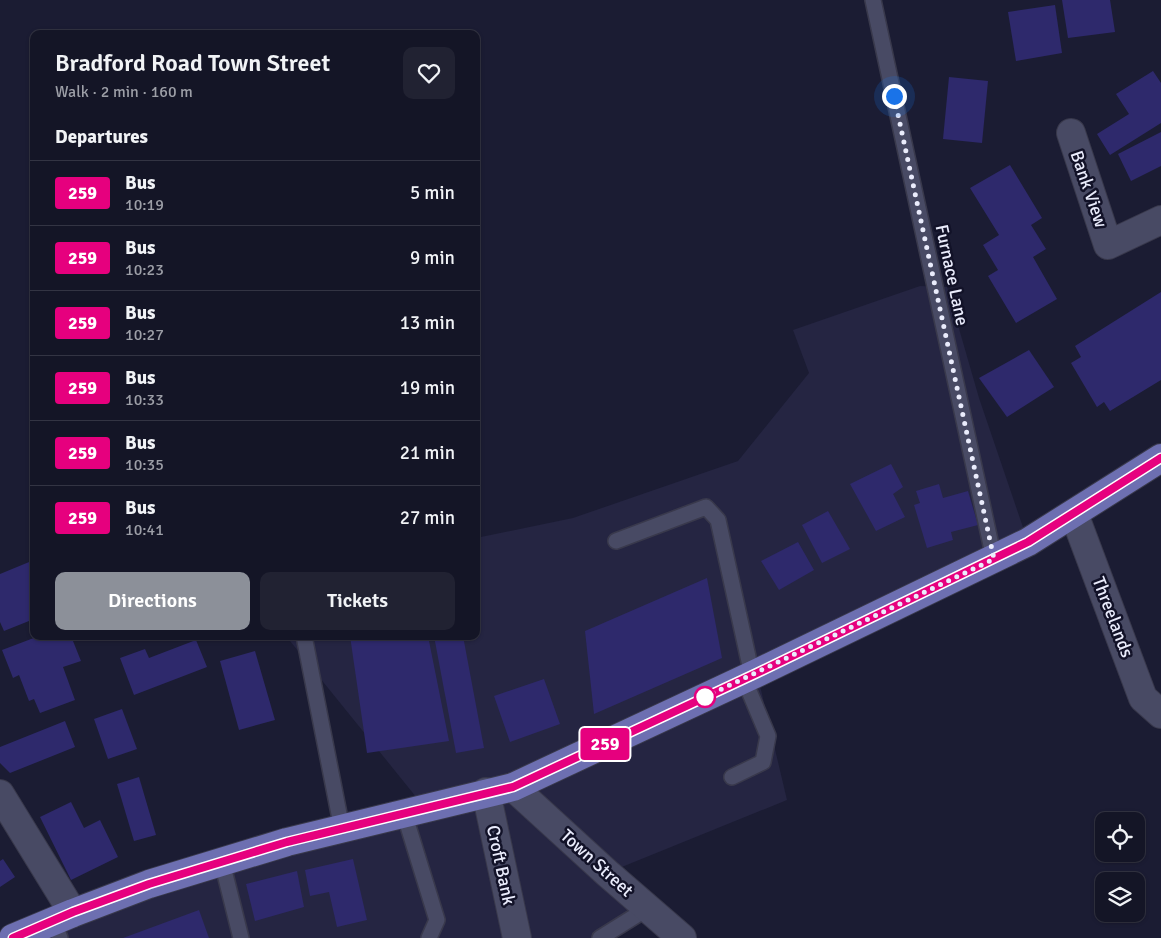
<!DOCTYPE html>
<meta charset="utf-8">
<style>
:root{--surface:#141526;--page:#212232;--text:#f1f3f6;--muted:#9d9fa7;--line:#333443;--accent:#8c9099}
body{margin:0;font-family:Signika,sans-serif;background:var(--page);color:var(--text);height:100vh;display:flex;flex-direction:column;font-size:19px;white-space:nowrap}
*{box-sizing:border-box;margin:0}
p{font-size:16px;color:var(--muted)}
.icon{flex:none;width:28px;height:28px;fill:none;stroke:currentColor;stroke-width:2;stroke-linecap:round;stroke-linejoin:round}
.map{position:relative;flex:1;overflow:hidden}
.details{position:absolute;left:30px;top:30px;width:450px;height:610px;display:flex;flex-direction:column;background:var(--surface);border-radius:10px;box-shadow:0 1px 4px #0004,0 0 0 1px var(--line)}
.details>*{flex:none}
.badge{padding:0 10px;border-radius:4px;font-size:18px;line-height:32px}
.controls{position:absolute;left:1095px;top:812px;display:grid;gap:10px}
.controls a{display:grid;place-items:center;width:50px;height:50px;border-radius:10px;background:var(--surface);box-shadow:0 1px 4px #0004,0 0 0 1px var(--line);font-size:25px}
.you{position:absolute;width:25px;height:25px;margin:-12px;border:4px solid #fff;border-radius:50%;background:#1a73e8;box-shadow:0 0 0 8px #1a73e833}
.map>.badge{position:absolute;translate:-50% -50%;box-shadow:0 0 0 2px #fff}
h2{padding:0 25px;font-size:19px;line-height:45px}
.round{display:grid;place-items:center;flex:none;width:52px;height:52px;border-radius:10px;background:var(--page)}
.headline{display:flex;align-items:center;justify-content:space-between;height:85px;padding:0 25px}
h1{font-size:24px;font-weight:600;line-height:38px}
.cta{display:flex;gap:10px;margin-top:auto;padding:10px 25px}
.cta a{flex:1;height:58px;border-radius:10px;background:var(--accent);color:#fff;font-size:20px;font-weight:600;line-height:58px;text-align:center}
.cta a+a{background:var(--page);color:var(--text)}
ul{padding:0;list-style:none}
li{display:flex;align-items:center;gap:15px;height:65px;padding:0 25px;border-top:1px solid var(--line)}
li div{flex:1}
li b{display:block;font-size:19px}
li em{font-style:normal}
li .badge{min-width:55px;font-weight:700;text-align:center}
.map>svg:first-child{display:block}
</style>
<div class="map">
<svg width="1161" height="938" viewBox="0 0 1161 938">
<rect width="100%" height="100%" fill="#1b1c33"/>
<path fill="#252542" d="M 920,286 L 947,287 L 979,398 L 1028,542 L 757,673 L 787,800 L 607,873 L 648,908 L 600,938 L 60,938 L 73,913 L 425,808 L 286,636 L 476,636 L 476,538 L 573,518 L 738,461 L 809,373 L 793,330 Z"/>
<g fill="#2e296c">
<path d="M 1062,0 L 1110,0 L 1115,32 L 1068,38 Z"/>
<path d="M 1055,5 L 1062,53 L 1016,61 L 1008,12 Z"/>
<path d="M 1153,71 L 1161,83 L 1161,123 L 1110,155 L 1097,134 L 1129,114 L 1116,94 Z"/>
<path d="M 949,77 L 988,81 L 982,143 L 943,139 Z"/>
<path d="M 1161,132 L 1161,166 L 1131,181 L 1118,154 Z"/>
<path d="M 1010,165 L 1042,218 L 1031,225 L 1046,249 L 1033,257 L 1057,299 L 1016,323 L 988,276 L 998,270 L 983,245 L 999,235 L 970,188 Z"/>
<path d="M 1161,292 L 1161,380 L 1110,411 L 1104,402 L 1097,407 L 1071,363 L 1081,357 L 1075,346 Z"/>
<path d="M 1029,350 L 1054,387 L 1007,417 L 979,378 Z"/>
<path d="M 891,464 L 903,487 L 893,494 L 905,517 L 876,531 L 850,484 Z"/>
<path d="M 939,484 L 943,498 L 968,491 L 978,525 L 951,532 L 953,540 L 927,548 L 914,505 L 920,503 L 916,491 Z"/>
<path d="M 828,511 L 850,549 L 822,563 L 802,525 Z"/>
<path d="M 798,542 L 814,570 L 779,590 L 761,561 Z"/>
<path d="M 34,560 L 34,619 L 4,631 L 0,622 L 0,574 Z"/>
<path d="M 707,578 L 722,658 L 594,714 L 585,631 Z"/>
<path d="M 39,636 L 71,636 L 81,661 L 63,667 L 75,700 L 40,713 L 34,699 L 29,701 L 19,675 L 13,678 L 2,650 Z"/>
<path d="M 350,636 L 428,636 L 449,741 L 367,753 Z"/>
<path d="M 434,636 L 463,636 L 484,748 L 456,753 Z"/>
<path d="M 196,640 L 207,667 L 134,695 L 120,658 L 145,649 L 149,658 Z"/>
<path d="M 255,651 L 275,720 L 239,730 L 220,661 Z"/>
<path d="M 544,679 L 560,724 L 510,742 L 494,696 Z"/>
<path d="M 122,709 L 137,749 L 108,759 L 94,719 Z"/>
<path d="M 65,721 L 75,747 L 10,773 L 0,763 L 0,747 Z"/>
<path d="M 139,777 L 156,835 L 134,841 L 117,784 Z"/>
<path d="M 71,802 L 84,828 L 100,820 L 118,857 L 71,880 L 40,817 Z"/>
<path d="M 3,859 L 15,877 L 0,887 L 0,861 Z"/>
<path d="M 353,859 L 367,920 L 337,927 L 329,892 L 310,896 L 305,870 Z"/>
<path d="M 297,871 L 304,907 L 255,921 L 246,884 Z"/>
<path d="M 199,910 L 209,938 L 123,938 Z"/>
</g>
<g fill="none" stroke-linecap="round" stroke-linejoin="round">
<g stroke="#39394c" stroke-width="18">
<g id="service">
<path d="M 873,0 L 994,559"/>
<path d="M 616,541 L 706,507 L 718,520 L 752,675"/>
<path d="M 304,636 L 342,829"/>
<path d="M 732,777 L 763,762 L 768,736 L 744,679"/>
<path d="M 404,813 L 437,920 L 429,938"/>
<path d="M 222,862 L 241,938"/>
<path d="M 53,921 L 60,938"/>
<path d="M 600,938 L 648,908"/>
</g>
</g>
<g stroke="#39394c" stroke-width="30">
<g id="minor">
<path d="M 1071,133 L 1108,245 L 1161,220"/>
<path d="M 1074,514 L 1143,698 L 1161,714"/>
<path d="M 513,787 L 607,873 L 682,938"/>
<path d="M 486,792 L 517,938"/>
<path d="M 0,794 L 73,913"/>
</g>
</g>
<g stroke="#39394c" stroke-width="30">
<path id="primary" d="M 13,938 L 73,913 L 149,884 L 287,842 L 513,787 L 757,673 L 1028,542 L 1161,458"/>
</g>
<use href="#service" stroke="#484a64" stroke-width="15"/>
<use href="#minor" stroke="#484a64" stroke-width="28"/>
<use href="#primary" stroke="#6d6fb1" stroke-width="28"/>
</g>
<g fill="none" stroke-linecap="round" stroke-linejoin="round">
<g stroke="#fff" stroke-width="11">
<path id="line" d="M 13,938 L 73,912 L 149,884 L 287,842 L 513,787 L 757,673 L 1028,542 L 1161,458"/>
</g>
<use href="#line" stroke="#e6007e" stroke-width="8"/>
<path stroke="#eaecfc" stroke-width="5" stroke-dasharray="0 9" d="M 705,697 L 994,559 L 894,96"/>
</g>
<circle fill="#fff" stroke="#e6007e" stroke-width="2.5" cx="705" cy="697" r="10"/>
<g text-anchor="middle" dominant-baseline="central" stroke-width="5" stroke-linejoin="round" paint-order="stroke">
<g font-size="18" fill="#eaecfc" stroke="#121228">
<text transform="translate(1089 189) rotate(71)">Bank View</text>
<text transform="translate(952 275) rotate(78)">Furnace Lane</text>
<text transform="translate(1113 617) rotate(69)">Threelands</text>
<text transform="translate(597 863) rotate(42)">Town Street</text>
<text transform="translate(501 865) rotate(78)">Croft Bank</text>
</g>
</g>
</svg>
<div class="controls">
<a><svg class="icon" aria-label="locate" viewBox="0 0 24 24"><circle cx="12" cy="12" r="6"/><path d="M12 2v4M12 18v4M2 12h4M18 12h4"/></svg></a>
<a><svg class="icon" aria-label="layers" viewBox="0 0 24 24"><path d="M12 4l9 5-9 5-9-5zM3 14l9 5 9-5"/></svg></a>
</div>
<div class="you" style="left:894px;top:96px"></div>
<b class="badge" style="left:605px;top:744px;background:#e6007e;color:#fff">259</b>
<section class="details">
<div class="headline"><div><h1>Bradford Road Town Street</h1><p>Walk · 2 min · 160 m</p></div><a class="round"><svg class="icon" aria-label="heart" viewBox="0 0 24 24"><path d="M12 20l-8-8c-3-5 5-10 8-4 3-6 11-1 8 4z"/></svg></a></div>
<h2>Departures</h2>
<ul>
<li><span class="badge" style="background:#e6007e;color:#fff">259</span><div><b>Bus</b><p>10:19</p></div><em>5 min</em></li>
<li><span class="badge" style="background:#e6007e;color:#fff">259</span><div><b>Bus</b><p>10:23</p></div><em>9 min</em></li>
<li><span class="badge" style="background:#e6007e;color:#fff">259</span><div><b>Bus</b><p>10:27</p></div><em>13 min</em></li>
<li><span class="badge" style="background:#e6007e;color:#fff">259</span><div><b>Bus</b><p>10:33</p></div><em>19 min</em></li>
<li><span class="badge" style="background:#e6007e;color:#fff">259</span><div><b>Bus</b><p>10:35</p></div><em>21 min</em></li>
<li><span class="badge" style="background:#e6007e;color:#fff">259</span><div><b>Bus</b><p>10:41</p></div><em>27 min</em></li>
</ul>
<div class="cta"><a>Directions</a><a>Tickets</a></div>
</section>
</div>
